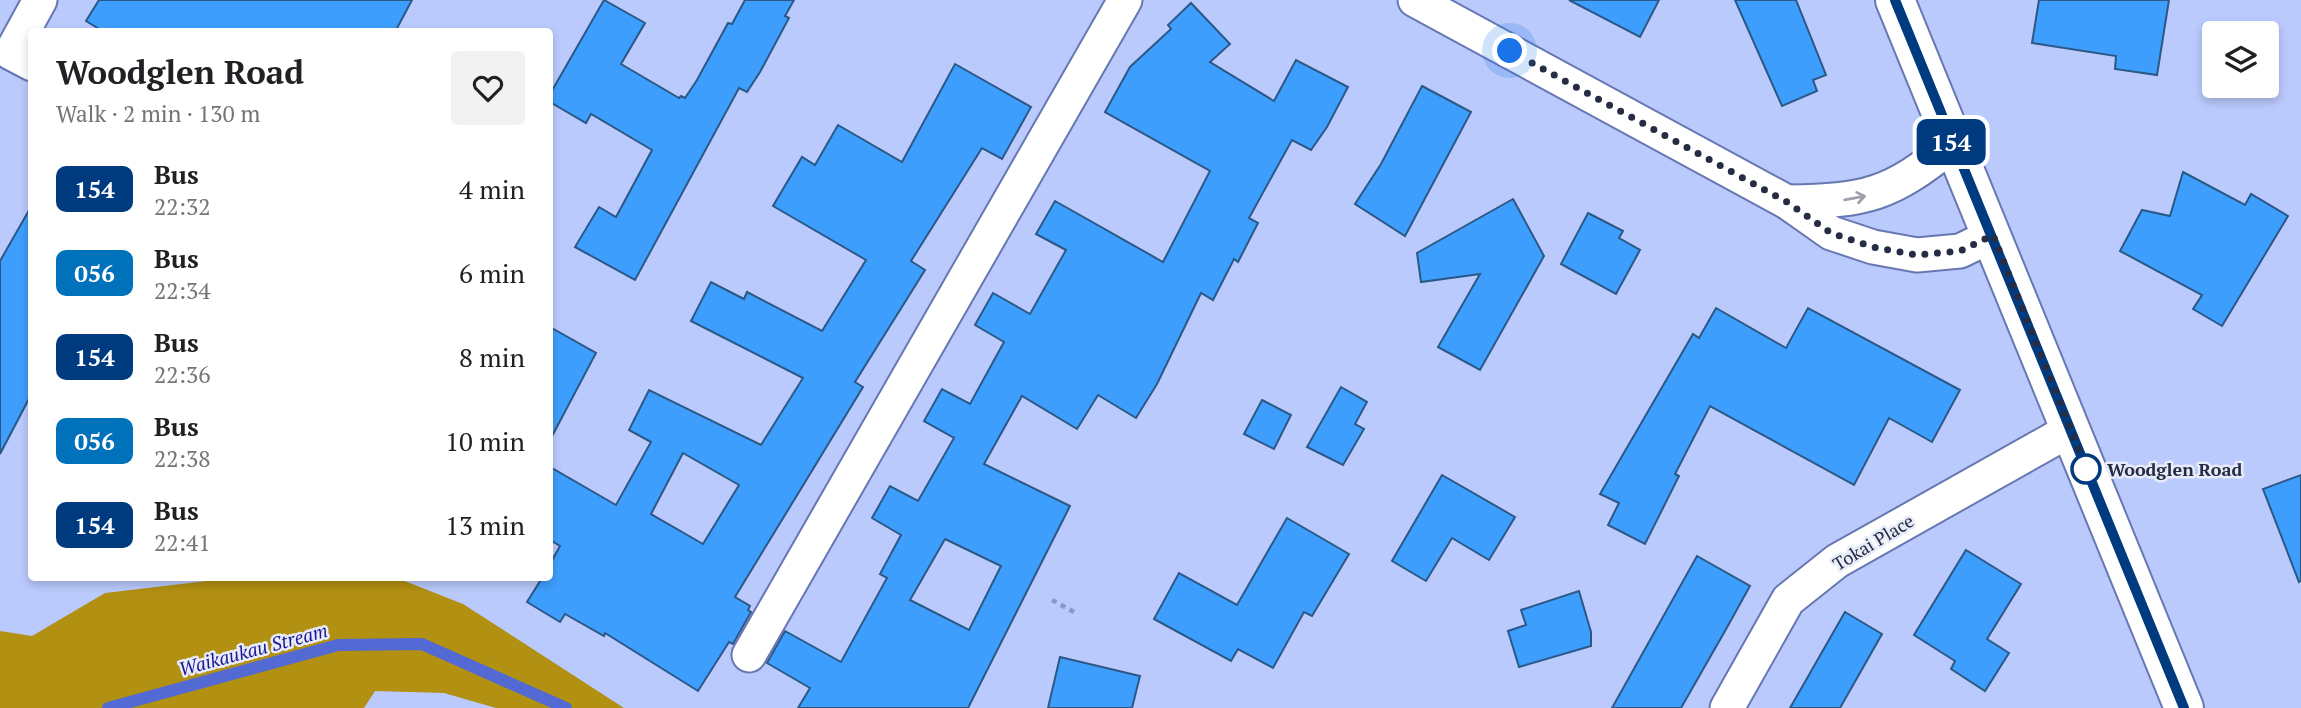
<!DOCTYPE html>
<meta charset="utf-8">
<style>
:root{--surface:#fff;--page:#f2f2f2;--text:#202124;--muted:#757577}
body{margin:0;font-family:"PT Serif",serif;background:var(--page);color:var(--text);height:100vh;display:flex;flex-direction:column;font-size:26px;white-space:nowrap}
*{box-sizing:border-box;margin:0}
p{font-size:23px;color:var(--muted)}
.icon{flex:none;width:38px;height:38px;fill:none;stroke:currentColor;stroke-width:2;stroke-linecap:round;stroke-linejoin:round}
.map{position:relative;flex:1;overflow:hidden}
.side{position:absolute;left:28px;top:28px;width:525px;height:553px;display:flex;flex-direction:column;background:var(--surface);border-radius:7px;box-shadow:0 4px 10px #0003}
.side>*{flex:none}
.badge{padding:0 14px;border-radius:10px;font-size:24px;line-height:46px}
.tools{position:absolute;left:2202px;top:21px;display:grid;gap:14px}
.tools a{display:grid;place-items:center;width:77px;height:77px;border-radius:7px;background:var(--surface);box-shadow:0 4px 10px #0003;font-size:35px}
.you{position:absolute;width:35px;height:35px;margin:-18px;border:5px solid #fff;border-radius:50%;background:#1a73e8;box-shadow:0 0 0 10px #1a73e833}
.map>.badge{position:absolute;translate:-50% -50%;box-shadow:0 0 0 4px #fff}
.round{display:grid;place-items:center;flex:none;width:74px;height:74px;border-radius:7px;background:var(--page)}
.summary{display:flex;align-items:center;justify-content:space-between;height:119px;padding:0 28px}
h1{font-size:33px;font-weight:700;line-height:52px}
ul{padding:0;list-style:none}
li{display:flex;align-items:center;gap:21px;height:84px;padding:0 28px}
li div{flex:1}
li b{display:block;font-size:26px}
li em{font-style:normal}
li .badge{min-width:77px;font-weight:700;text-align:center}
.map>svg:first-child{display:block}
</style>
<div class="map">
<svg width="2301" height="708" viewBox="0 0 2301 708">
<rect width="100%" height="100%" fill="#bacafd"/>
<path fill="#b29012" d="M 232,578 L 397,578 L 463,604 L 624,708 L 496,708 L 444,693 L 375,691 L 364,708 L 0,708 L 0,631 L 32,636 L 105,593 Z"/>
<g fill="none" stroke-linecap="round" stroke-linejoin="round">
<path stroke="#5369d4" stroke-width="12" d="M 108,708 L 338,645 L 422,644 L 566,708"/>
</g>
<g fill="#3e9efd" stroke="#2b5886" stroke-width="2" fill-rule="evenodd">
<path d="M 99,0 L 412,0 L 395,32 L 104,32 L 86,21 Z"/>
<path d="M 604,0 L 645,23 L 621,64 L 679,98 L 681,96 L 685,98 L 697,80 L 728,23 L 732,24 L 745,0 L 794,0 L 785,16 L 789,18 L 760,72 L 747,92 L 739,88 L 635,280 L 575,247 L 599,207 L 616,217 L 652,150 L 591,114 L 586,123 L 550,102 L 550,94 Z"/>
<path d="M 1569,0 L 1659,0 L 1640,37 Z"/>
<path d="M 1735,0 L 1796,0 L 1826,75 L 1813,80 L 1817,91 L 1782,106 Z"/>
<path d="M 2039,0 L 2169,0 L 2157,75 L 2115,69 L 2116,56 L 2032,43 Z"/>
<path d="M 1191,3 L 1230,44 L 1210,62 L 1274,101 L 1296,60 L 1348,87 L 1327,127 L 1311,150 L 1292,140 L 1249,218 L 1258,223 L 1238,262 L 1234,259 L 1213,300 L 1201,293 L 1157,384 L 1136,418 L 1098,395 L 1077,429 L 1022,396 L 984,464 L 1070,506 L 968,708 L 798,708 L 810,688 L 767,663 L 785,631 L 841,662 L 887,578 L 880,574 L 901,535 L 872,518 L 890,486 L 918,501 L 954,438 L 924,421 L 942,389 L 970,404 L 1004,342 L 975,325 L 993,293 L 1030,314 L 1066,250 L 1036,234 L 1055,201 L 1163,262 L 1210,171 L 1105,112 L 1130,67 L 1171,29 L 1168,25 ZM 945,539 L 1001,566 L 969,630 L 910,600 Z"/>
<path d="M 955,64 L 1031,107 L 1002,159 L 982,148 L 911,261 L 925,270 L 855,382 L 863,387 L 735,597 L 750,606 L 748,610 L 751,612 L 733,644 L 729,642 L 698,691 L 605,633 L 604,636 L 565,614 L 560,622 L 527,602 L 542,578 L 550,578 L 550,564 L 560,546 L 550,540 L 550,467 L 616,505 L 651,442 L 629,430 L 649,390 L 761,445 L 803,378 L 691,321 L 711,282 L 744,299 L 747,292 L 822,331 L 866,260 L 773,206 L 802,157 L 815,165 L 838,125 L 902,162 ZM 683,453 L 739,485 L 703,544 L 651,514 Z"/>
<path d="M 1422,86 L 1471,112 L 1405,236 L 1355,204 L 1381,164 Z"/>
<path d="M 2183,172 L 2245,205 L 2251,194 L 2288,216 L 2222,326 L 2193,309 L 2202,295 L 2120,251 L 2142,210 L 2170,216 Z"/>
<path d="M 1513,199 L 1544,256 L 1480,370 L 1438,347 L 1480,274 L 1421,282 L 1417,253 Z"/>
<path d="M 32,205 L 32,393 L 0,454 L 0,261 Z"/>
<path d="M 1588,213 L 1623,231 L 1619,238 L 1640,250 L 1616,294 L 1561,264 Z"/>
<path d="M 1716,308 L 1786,348 L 1808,308 L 1960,390 L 1932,442 L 1889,418 L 1854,485 L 1710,406 L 1675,474 L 1679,476 L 1645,544 L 1608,525 L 1619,503 L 1600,494 L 1693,334 L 1699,338 Z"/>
<path d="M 550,327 L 596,353 L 550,440 Z"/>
<path d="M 1341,387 L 1367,402 L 1355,424 L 1364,429 L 1343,465 L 1307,447 Z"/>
<path d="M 1262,400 L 1291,415 L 1274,449 L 1244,434 Z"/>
<path d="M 1442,475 L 1515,517 L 1489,560 L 1452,538 L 1426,581 L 1392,561 Z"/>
<path d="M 2301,475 L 2301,581 L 2299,582 L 2263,489 Z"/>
<path d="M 1287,518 L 1349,554 L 1312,616 L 1304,612 L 1273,668 L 1238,649 L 1231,661 L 1154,619 L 1179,573 L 1237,605 Z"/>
<path d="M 1966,550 L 2021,584 L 1987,639 L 2009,653 L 1985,691 L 1951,669 L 1955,661 L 1914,635 Z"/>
<path d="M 1697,556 L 1750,586 L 1725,631 L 1681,708 L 1612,708 Z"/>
<path d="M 1579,591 L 1591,632 L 1591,646 L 1519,667 L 1508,631 L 1526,625 L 1521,610 Z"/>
<path d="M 1845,612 L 1882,634 L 1840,708 L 1790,708 Z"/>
<path d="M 1060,657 L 1140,676 L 1132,708 L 1048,708 Z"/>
</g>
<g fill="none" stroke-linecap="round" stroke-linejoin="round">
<g stroke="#6777b1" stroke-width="37">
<g id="street">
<path d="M 1415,0 L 1787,202 L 1831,233 L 1873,247 L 1917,255 L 1960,251 L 1993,235"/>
<path d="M 32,64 L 11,53 L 40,0"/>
<path d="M 1787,202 C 1867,201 1890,195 1952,145"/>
<path d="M 749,655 L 1125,0"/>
<path d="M 1727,708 L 1788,600 L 1837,561 L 2070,430"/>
</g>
</g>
<g stroke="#6777b1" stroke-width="42">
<path id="secondary" d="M 1895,0 L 2184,708"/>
</g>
<path stroke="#8a97c2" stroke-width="4.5" stroke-dasharray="5 5" stroke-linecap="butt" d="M 1052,600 L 1074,612"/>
<use href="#street" stroke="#fff" stroke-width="33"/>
<use href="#secondary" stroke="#fff" stroke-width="38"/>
</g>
<defs><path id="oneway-shaft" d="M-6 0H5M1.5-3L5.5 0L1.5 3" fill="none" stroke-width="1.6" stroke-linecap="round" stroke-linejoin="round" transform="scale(1.75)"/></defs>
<use stroke="#9da0ab" href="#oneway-shaft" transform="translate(1855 198) rotate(-10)"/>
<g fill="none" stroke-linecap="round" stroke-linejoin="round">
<g stroke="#fff" stroke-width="16">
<path id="line" d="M 1895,0 L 2184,708"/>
</g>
<use href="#line" stroke="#003b80" stroke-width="10"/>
<path stroke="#252c44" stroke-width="7" stroke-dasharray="0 12.6" d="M 1510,51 L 1787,202 L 1831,233 L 1873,247 L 1917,255 L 1960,251 L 1993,235 L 2091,480 L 2086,469"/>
</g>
<circle fill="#fff" stroke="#003b80" stroke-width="3.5" cx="2086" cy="469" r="14"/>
<g text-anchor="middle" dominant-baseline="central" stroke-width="5" stroke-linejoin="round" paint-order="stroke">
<g font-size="18" font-weight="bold" fill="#252c44" stroke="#e8ecf9" text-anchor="start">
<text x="2107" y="469">Woodglen Road</text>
</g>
<g font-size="18" fill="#252c44" stroke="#e8ecf9">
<text transform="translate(1873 542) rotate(-31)">Tokai Place</text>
</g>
<g font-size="19" font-style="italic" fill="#1d1598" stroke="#e8ecf9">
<text transform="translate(253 649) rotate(-15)">Waikaukau Stream</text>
</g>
</g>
</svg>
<div class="tools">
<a><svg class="icon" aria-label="layers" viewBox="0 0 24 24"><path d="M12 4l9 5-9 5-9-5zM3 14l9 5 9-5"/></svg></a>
</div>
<div class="you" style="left:1510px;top:51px"></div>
<b class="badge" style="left:1951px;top:142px;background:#003b80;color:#fff">154</b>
<section class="side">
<div class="summary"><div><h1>Woodglen Road</h1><p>Walk · 2 min · 130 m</p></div><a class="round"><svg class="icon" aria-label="heart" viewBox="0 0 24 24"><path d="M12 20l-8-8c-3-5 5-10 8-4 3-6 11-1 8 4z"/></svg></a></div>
<ul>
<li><span class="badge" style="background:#003b80;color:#fff">154</span><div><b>Bus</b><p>22:32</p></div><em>4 min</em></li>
<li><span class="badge" style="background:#0072bc;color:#fff">056</span><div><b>Bus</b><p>22:34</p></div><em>6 min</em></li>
<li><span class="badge" style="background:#003b80;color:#fff">154</span><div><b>Bus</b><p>22:36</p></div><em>8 min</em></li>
<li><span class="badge" style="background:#0072bc;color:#fff">056</span><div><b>Bus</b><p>22:38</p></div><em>10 min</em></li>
<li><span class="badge" style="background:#003b80;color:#fff">154</span><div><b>Bus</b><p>22:41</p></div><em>13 min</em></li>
</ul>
</section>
</div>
